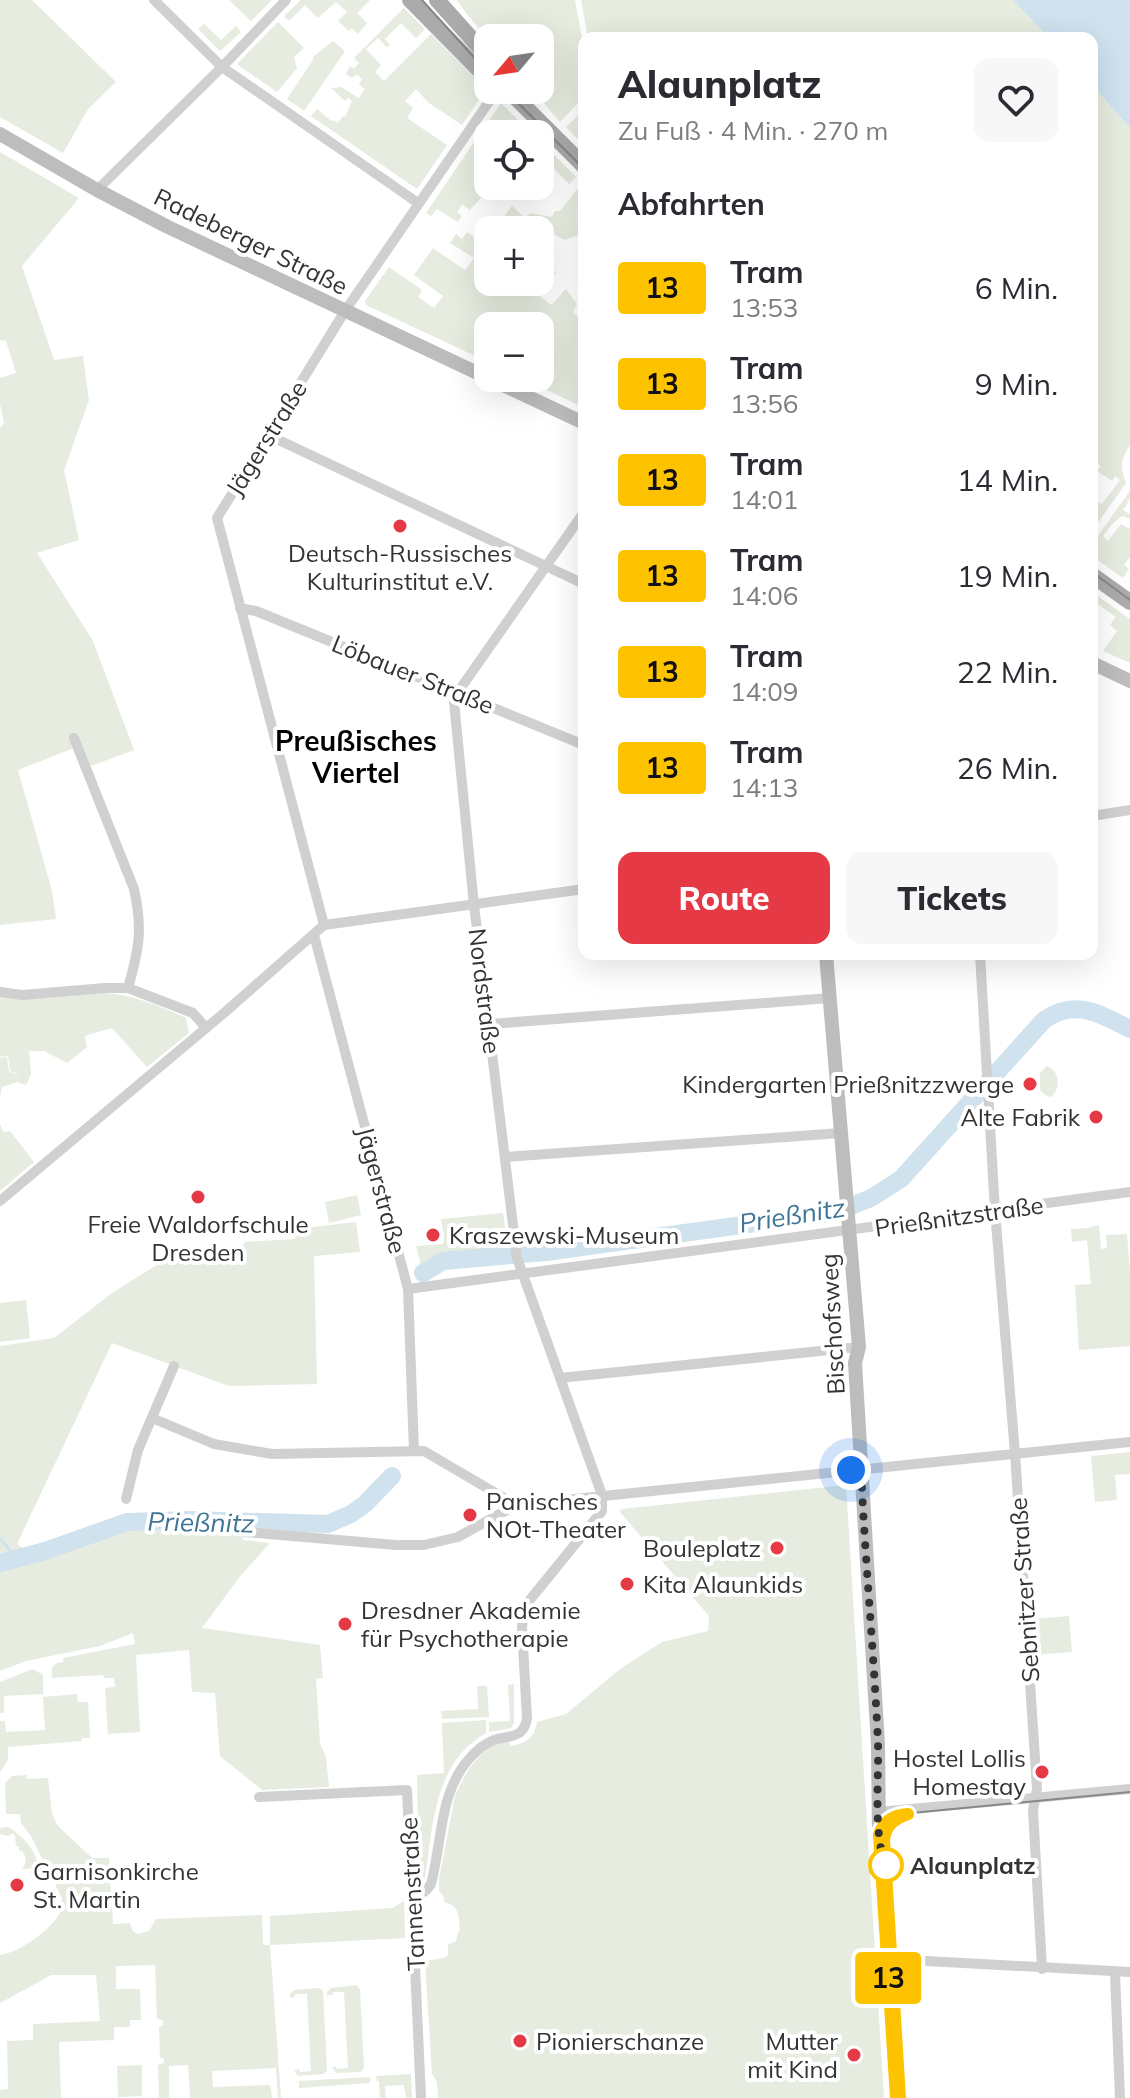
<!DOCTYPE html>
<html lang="de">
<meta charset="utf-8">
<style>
:root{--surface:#fff;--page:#f7f7f7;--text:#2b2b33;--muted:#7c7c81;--accent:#e63946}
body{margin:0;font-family:Mulish,sans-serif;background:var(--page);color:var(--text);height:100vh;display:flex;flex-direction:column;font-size:30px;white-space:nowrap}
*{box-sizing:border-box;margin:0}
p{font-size:26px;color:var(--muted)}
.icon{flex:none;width:44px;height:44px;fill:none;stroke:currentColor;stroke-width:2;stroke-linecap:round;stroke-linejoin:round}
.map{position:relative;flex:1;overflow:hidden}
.details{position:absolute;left:578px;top:32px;width:520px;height:928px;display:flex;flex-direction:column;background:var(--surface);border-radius:16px;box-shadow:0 8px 32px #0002}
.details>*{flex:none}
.badge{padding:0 16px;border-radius:6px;font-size:28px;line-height:52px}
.needle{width:52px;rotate:241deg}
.tools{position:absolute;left:474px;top:24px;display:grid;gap:16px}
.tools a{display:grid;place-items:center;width:80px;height:80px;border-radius:16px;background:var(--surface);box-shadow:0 8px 32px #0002;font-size:40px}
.you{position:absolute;width:40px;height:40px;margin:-20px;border:6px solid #fff;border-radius:50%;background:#1a73e8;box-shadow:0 0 0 12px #1a73e833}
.map>.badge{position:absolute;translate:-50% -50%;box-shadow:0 0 0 4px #fff}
h2{padding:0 40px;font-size:30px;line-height:72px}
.round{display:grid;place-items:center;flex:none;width:84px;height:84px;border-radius:16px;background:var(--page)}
.head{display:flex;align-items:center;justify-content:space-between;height:136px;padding:0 40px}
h1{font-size:38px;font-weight:800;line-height:60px}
.primary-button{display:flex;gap:16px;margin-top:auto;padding:16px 40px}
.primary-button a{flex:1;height:92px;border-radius:16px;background:var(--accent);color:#fff;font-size:32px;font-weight:800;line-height:92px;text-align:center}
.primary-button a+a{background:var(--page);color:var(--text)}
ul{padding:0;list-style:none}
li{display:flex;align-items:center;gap:24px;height:96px;padding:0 40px}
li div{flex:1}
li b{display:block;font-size:30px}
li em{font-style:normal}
li .badge{min-width:88px;font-weight:700;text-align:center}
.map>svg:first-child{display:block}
</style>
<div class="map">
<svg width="1130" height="2098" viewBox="0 0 1130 2098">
<rect width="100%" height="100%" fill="#fff"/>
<g fill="#e6ecdf">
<path d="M 0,0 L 32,0 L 116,82 L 88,109 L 63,153 L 0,117 Z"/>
<path d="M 229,0 L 272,0 L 251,21 Z"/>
<path d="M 301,0 L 370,0 L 357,13 L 367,23 L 358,34 L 352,28 L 349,31 L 338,21 L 347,12 L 336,2 L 318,18 L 305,5 L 289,21 L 284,16 Z"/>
<path d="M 457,0 L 575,0 L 584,49 L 584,97 L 560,122 L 533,90 L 540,90 L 540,38 L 488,39 L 465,12 Z"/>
<path d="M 581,0 L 1013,0 L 1049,38 L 588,38 Z"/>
<path d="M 404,8 L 425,29 L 416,38 L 401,23 L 385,39 L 390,45 L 387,47 L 378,38 L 366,49 L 381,65 L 375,72 L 384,81 L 431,34 L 486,89 L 462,125 L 429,103 L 416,89 L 405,101 L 413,108 L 407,118 L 447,145 L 417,189 L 311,116 L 317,109 L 331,121 L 333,120 L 338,123 L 343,116 L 345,117 L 352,101 L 348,98 L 345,101 L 331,88 L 341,87 L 359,98 L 365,89 L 359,84 L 362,79 L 357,74 L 352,78 L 346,74 L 350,66 L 354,69 L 359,63 L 354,58 Z"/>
<path d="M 278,22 L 304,48 L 294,57 L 297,68 L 277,92 L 238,65 L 238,63 Z"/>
<path d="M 204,24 L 221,40 L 236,26 L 241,32 L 220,51 L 198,29 Z"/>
<path d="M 333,41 L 345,51 L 304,111 L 287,99 L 313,60 L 313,57 Z"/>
<path d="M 1092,85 L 1130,128 L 1130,445 C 1120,461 1120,466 1126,483 L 1092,531 L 1092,498 L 1102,504 L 1120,480 L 1115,476 L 1112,481 L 1097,471 L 1101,466 L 1095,462 L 1092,466 Z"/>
<path d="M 501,103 L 532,134 L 518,134 L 507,124 L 498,134 L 488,134 L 488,136 L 480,133 Z"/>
<path d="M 584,109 L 584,145 L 566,127 Z"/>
<path d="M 474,142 L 488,151 L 488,186 L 492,186 L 470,210 L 462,205 L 457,212 L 462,216 L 458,222 L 437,209 L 431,216 L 426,213 Z"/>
<path d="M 0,152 L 79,198 L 22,266 L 54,360 L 83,356 L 89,400 L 64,470 L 79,540 L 37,553 L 93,641 L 134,750 L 91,766 L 78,736 L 74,748 L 18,770 L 52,891 L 56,919 L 0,925 L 0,428 L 4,423 L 0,404 L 0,378 L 16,373 L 6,341 L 0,340 Z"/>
<path d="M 551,152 L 576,177 L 569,184 L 553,168 L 549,168 L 540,177 L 540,167 Z"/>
<path d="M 582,183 L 584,185 L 584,228 L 578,235 L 565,240 L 546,230 L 540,238 L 540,230 L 494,230 L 512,206 L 525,218 L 530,213 L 552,217 L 555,211 L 560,211 Z"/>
<path d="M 467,232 L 484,244 L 488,239 L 488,282 L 540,282 L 540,261 L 556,272 L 537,294 L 551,305 L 566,289 L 577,304 L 573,312 L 580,319 L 584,315 L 584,397 L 578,405 L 522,378 L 540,378 L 540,326 L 488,326 L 488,362 L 366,305 L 365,301 L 389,267 L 422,290 L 418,297 L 434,308 L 443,296 L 414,275 L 433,248 L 465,270 L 474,258 L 450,243 L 456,234 L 462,239 Z"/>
<path d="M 1130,491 L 1130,499 L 1127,501 L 1128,503 L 1123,510 L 1130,514 L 1130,519 L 1122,516 L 1113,523 L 1103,536 L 1108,541 L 1121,524 L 1130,529 L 1130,557 L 1124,565 L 1129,569 L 1123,578 L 1092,556 L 1092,544 Z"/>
<path d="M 1092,592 L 1130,619 L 1130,663 L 1103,651 L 1117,631 L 1110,625 L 1116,617 L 1092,600 Z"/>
<path d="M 105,993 C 135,995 159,1006 186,1018 L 189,1033 L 147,1067 L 112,1028 L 87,1035 L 85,1037 L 87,1047 L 67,1063 L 44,1051 L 29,1051 L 31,1074 L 26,1085 L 17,1082 L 2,1087 L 0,1096 L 0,1058 L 7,1057 L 9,1072 L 17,1074 L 17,1077 L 18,1074 L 10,1071 L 8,1056 L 0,1057 L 0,995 L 22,999 Z"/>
<path d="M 1047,1066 C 1060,1071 1061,1089 1051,1097 L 1045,1095 L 1040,1090 L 1040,1073 Z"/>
<path d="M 0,1124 L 3,1132 L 10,1131 L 34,1162 L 0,1191 Z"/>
<path d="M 357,1195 L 361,1215 L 329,1223 L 325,1202 Z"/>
<path d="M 503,1213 L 508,1249 L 441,1256 L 421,1271 L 419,1270 L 420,1262 L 416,1246 L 443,1244 L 444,1237 L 441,1219 Z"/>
<path d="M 356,1222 L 360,1252 L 314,1256 L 317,1384 L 229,1386 L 112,1343 L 17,1544 L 28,1552 L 131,1515 L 247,1517 L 243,1540 L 270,1543 L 241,1575 L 202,1628 L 320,1645 L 323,1678 L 316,1679 L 320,1743 L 326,1757 L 329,1787 L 262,1790 L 220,1756 L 215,1693 L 192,1692 L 189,1650 L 136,1655 L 140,1732 L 108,1734 L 105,1688 L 115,1687 L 114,1678 L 104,1678 L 103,1675 L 52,1678 L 52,1667 L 57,1663 L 64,1662 L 63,1658 L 135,1644 L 133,1633 L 100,1646 L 26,1661 L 0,1671 L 0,1346 L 54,1338 L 112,1293 L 187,1246 L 235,1257 L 245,1242 L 295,1239 L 296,1229 Z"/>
<path d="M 1099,1225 L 1101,1249 L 1107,1248 L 1106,1235 L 1127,1234 L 1130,1271 L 1130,1346 L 1079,1350 L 1075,1285 L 1091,1284 L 1087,1240 L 1072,1242 L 1071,1229 L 1089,1228 L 1089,1227 Z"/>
<path d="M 26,1300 L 30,1338 L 0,1342 L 0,1303 Z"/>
<path d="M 1130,1452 L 1130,1474 L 1115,1475 L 1117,1500 L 1095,1502 L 1091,1456 Z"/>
<path d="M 846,1485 L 884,2098 L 438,2098 L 437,2082 L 432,2074 L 425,1961 L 444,1958 L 448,1955 L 448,1945 L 456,1941 L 458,1932 L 460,1931 C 459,1919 460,1904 445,1903 L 443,1895 L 439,1891 L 439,1879 L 455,1796 C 465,1772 481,1746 508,1740 L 511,1746 C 526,1743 534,1738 537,1722 L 566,1714 L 620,1669 L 662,1642 L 708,1631 L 709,1616 L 619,1511 L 622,1509 Z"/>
<path d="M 1069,1616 L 1072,1652 L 1034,1655 L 1032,1619 Z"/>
<path d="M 33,1669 L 43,1675 L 43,1694 L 4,1696 L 4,1713 L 0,1713 L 0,1682 Z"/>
<path d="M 514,1684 L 514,1723 L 511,1728 L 489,1732 L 489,1722 L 510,1721 L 508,1685 Z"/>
<path d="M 477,1686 L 487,1686 L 489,1717 L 442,1719 L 441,1711 L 478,1709 Z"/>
<path d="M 77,1694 L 78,1702 L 88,1702 L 90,1738 L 82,1738 L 82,1741 L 8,1747 L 8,1760 L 0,1772 L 0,1721 L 5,1721 L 6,1732 L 45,1730 L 43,1697 Z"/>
<path d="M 486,1720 L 486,1733 C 434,1762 433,1825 425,1878 L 421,1883 L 419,1881 L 417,1775 L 444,1773 L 442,1723 Z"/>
<path d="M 26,1775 L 27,1779 L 48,1778 L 52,1814 L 58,1826 L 92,1858 L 109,1858 L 113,1924 L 130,1923 L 133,1931 L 138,1934 L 149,1931 L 156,1919 L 262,1915 L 263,1945 L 270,1945 L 270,1916 L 392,1908 L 404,1901 L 405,1938 L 270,1945 L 281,2098 L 278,2098 L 276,2068 L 212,2071 L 213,2087 L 269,2085 L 271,2088 L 272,2098 L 190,2098 L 188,2065 L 169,2066 L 169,2098 L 159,2098 L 158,2065 L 164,2063 L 164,2059 L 160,2057 L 159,2027 L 163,2025 L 163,2020 L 157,2019 L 155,1965 L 116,1966 L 116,1989 L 140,1989 L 141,2020 L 130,2020 L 130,2027 L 114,2027 L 114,2040 L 59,2042 L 61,2098 L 0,2098 L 0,2090 L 8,2089 L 7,2041 L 33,2040 L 33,2024 L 100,2021 L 96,1975 L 51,1975 L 0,2003 L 0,1955 C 18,1953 48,1932 58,1916 C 61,1911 62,1904 62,1898 L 31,1836 L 21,1823 L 20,1814 L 6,1814 L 5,1783 L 12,1776 Z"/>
<path d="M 8,1827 C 23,1836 36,1850 39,1868 L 22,1869 C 27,1862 27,1859 22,1851 L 19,1851 L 19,1846 L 16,1846 L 15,1835 L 12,1833 L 8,1836 L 0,1834 L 0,1828 Z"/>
<path d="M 356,1985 L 360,1989 L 364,2068 L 361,2072 L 336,2073 L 332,2067 L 336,2067 L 337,2069 L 348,2068 L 344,1992 L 333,1992 L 332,1995 L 327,1995 L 327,1992 L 331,1988 Z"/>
<path d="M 319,1988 L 323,1991 L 327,2070 L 324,2074 L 298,2076 L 294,2070 L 299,2069 L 300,2072 L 311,2071 L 307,1994 L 295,1994 L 295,1997 L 290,1998 L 290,1994 L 294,1990 Z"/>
<path d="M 142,2065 L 142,2096 L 118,2097 L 117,2066 Z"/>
<path d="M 411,2074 L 412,2098 L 406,2098 L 404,2085 L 385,2086 L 386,2098 L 380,2098 L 379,2081 L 377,2081 L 376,2076 Z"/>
<path d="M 370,2077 L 370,2083 L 299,2088 L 299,2081 Z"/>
</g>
<path fill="#cfe2ee" d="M 1013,0 L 1130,0 L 1130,128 L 1092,85 L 1092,38 L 1049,38 Z"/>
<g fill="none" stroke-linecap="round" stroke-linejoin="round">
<path stroke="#cfe2ee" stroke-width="3" d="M 0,1538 L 12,1553 L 23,1558"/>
<g stroke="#cfe2ee" stroke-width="18">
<path d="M 423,1273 L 443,1261 L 546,1252 L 837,1212 L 871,1198 L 901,1179 L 1044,1020 C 1075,998 1100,1014 1130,1029"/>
<path d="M 0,1563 L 45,1551 L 127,1522 L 189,1520 L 328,1524 L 351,1514 L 365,1504 L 392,1476"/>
</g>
<g stroke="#d0d0d0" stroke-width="10">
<path d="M 154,0 L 222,67 L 418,203"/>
<path d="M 97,190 L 222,67 L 286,0"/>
<path d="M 268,435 L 584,584"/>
<path d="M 240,608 L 256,611 L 584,745"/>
<path d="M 74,738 L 134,889 C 143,929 139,949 128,988"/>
<path d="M 1092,816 L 1130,810"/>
<path d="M 324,925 L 217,518 L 345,311 L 497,90"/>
<path d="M 314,935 L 408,1289 L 414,1451"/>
<path d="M 980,954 L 995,1211 L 1015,1453 L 1037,1789 L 1033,1810 L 1042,1969"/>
<path d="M 0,992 L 22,995 L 105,988 L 128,988 L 193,1013 L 206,1028"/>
<path d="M 490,1024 L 830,998"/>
<path d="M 505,1157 L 841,1133"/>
<path d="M 0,1201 L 224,1013 L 324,925 L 584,889"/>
<path d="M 408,1289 L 1130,1192"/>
<path d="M 560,1378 L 859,1347"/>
<path d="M 152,1418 L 214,1444 L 272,1454 L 424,1451 L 516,1505"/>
<path d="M 126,1499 L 138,1450 L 174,1366"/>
<path d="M 245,1532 L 396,1545 L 424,1545 L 458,1537 L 516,1505 L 1130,1442"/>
<path d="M 259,1797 L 407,1790 L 421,2098"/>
<path d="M 878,1812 L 1130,1789"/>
<path d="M 412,1896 C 421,1896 426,1892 431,1884 C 442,1844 439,1792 469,1759 C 476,1751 483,1744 494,1740 C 510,1735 523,1739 527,1719 L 522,1627 L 524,1614 L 529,1601 L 602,1511 L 602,1495 L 517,1258 L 474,905 L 454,702 L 458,692 L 584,512"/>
<path d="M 889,1959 L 1130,1972"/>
<path d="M 1115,1972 L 1120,2098"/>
</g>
<g stroke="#bdbdbd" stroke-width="14">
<path d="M 0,134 L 97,190 L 168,227 L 488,378"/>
<path d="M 488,378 L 584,423"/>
<path d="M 1092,663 L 1130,681"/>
<path d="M 826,954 L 859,1347 L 855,1363 L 878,1745 L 879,1835 L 898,2098"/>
</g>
<g stroke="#ababab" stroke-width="16">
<path d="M 410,0 L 480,71 L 488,76"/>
<path d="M 437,0 L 488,57"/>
<path d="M 508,90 L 584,166"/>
<path d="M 1092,575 L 1130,602"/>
</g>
<g stroke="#888" stroke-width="2">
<path d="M 422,0 L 488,73"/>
<path d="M 505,90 L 584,169"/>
<path d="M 1092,572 L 1130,600"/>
<path d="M 896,2098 L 879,1843 C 880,1827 885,1819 901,1814 L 1130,1792"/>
</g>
</g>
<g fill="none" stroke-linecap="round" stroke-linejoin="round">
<g stroke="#fff" stroke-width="18">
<path id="line" d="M 896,2098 L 879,1835 C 883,1821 893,1815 908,1814 C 894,1819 886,1825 884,1840 L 900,2098"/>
</g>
<use href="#line" stroke="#fdc300" stroke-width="12"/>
<path stroke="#333" stroke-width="8" stroke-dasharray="0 14.4" d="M 851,1470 L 861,1469 C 865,1561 874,1652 878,1744 C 879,1776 873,1838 886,1865"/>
</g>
<g fill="#e63946" stroke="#fff" stroke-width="3">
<circle cx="400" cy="526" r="8"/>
<circle cx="1030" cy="1084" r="8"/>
<circle cx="1096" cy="1117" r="8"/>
<circle cx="198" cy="1197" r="8"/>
<circle cx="433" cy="1235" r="8"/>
<circle cx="470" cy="1515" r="8"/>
<circle cx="777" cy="1548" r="8"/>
<circle cx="627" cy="1584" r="8"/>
<circle cx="345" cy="1624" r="8"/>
<circle cx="1042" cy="1772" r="8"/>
<circle cx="17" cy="1885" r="8"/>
<circle cx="520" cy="2041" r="8"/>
<circle cx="854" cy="2055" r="8"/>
</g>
<circle fill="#fff" stroke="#fdc300" stroke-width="4" cx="886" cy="1865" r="16"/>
<g text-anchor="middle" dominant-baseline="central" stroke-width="8" stroke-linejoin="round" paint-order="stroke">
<g font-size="24" fill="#333" stroke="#fff">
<text transform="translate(251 241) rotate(26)">Radeberger Straße</text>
<text transform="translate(266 438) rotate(-58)">Jägerstraße</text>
<text transform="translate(413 674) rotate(22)">Löbauer Straße</text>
<text transform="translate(485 991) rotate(83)">Nordstraße</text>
<text transform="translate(382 1190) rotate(75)">Jägerstraße</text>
<text transform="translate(959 1216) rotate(-8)">Prießnitzstraße</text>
<text transform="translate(832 1324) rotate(-93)">Bischofsweg</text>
<text transform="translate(1024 1590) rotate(-94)">Sebnitzer Straße</text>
<text transform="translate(412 1894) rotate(-93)">Tannenstraße</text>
</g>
<g font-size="24" fill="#333" stroke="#fff" text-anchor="start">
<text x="400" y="553" text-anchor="middle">Deutsch-Russisches<tspan x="400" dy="28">Kulturinstitut e.V.</tspan></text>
<text x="1014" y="1084" text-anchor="end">Kindergarten Prießnitzzwerge</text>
<text x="1080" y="1117" text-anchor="end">Alte Fabrik</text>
<text x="198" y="1224" text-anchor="middle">Freie Waldorfschule<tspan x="198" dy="28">Dresden</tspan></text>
<text x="449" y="1235">Kraszewski-Museum</text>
<text x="486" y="1501">Panisches<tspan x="486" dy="28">NOt-Theater</tspan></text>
<text x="761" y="1548" text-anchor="end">Bouleplatz</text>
<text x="643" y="1584">Kita Alaunkids</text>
<text x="361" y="1610">Dresdner Akademie<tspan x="361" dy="28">für Psychotherapie</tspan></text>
<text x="1026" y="1758" text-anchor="end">Hostel Lollis<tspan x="1026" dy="28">Homestay</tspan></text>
<text x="33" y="1871">Garnisonkirche<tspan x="33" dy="28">St. Martin</tspan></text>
<text x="536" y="2041">Pionierschanze</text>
<text x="838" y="2041" text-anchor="end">Mutter<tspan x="838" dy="28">mit Kind</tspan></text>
</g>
<g font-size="24" font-weight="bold" fill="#333" stroke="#fff" text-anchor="start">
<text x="910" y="1865">Alaunplatz</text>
</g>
<g font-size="26" font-style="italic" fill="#3f7597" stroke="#fff">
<text transform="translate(792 1215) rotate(-9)">Prießnitz</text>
<text transform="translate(201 1522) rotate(1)">Prießnitz</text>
</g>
<g font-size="28" font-weight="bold" fill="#000" stroke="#fff">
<text x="356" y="740">Preußisches<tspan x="356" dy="32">Viertel</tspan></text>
</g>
</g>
</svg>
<div class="tools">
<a><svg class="needle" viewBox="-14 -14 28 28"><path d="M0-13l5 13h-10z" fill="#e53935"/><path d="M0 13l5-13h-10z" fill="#7c7c81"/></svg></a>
<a><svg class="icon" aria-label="locate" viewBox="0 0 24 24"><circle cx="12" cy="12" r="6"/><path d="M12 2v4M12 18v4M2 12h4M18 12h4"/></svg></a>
<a>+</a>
<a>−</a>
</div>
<div class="you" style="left:851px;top:1470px"></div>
<b class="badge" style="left:888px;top:1978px;background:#fdc300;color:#111">13</b>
<section class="details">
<div class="head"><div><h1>Alaunplatz</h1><p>Zu Fuß · 4 Min. · 270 m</p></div><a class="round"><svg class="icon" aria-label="heart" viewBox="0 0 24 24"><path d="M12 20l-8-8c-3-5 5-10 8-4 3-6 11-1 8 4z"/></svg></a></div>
<h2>Abfahrten</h2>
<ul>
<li><span class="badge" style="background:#fdc300;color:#111">13</span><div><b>Tram</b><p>13:53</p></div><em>6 Min.</em></li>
<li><span class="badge" style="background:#fdc300;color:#111">13</span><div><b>Tram</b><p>13:56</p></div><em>9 Min.</em></li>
<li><span class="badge" style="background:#fdc300;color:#111">13</span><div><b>Tram</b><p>14:01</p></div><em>14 Min.</em></li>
<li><span class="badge" style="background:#fdc300;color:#111">13</span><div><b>Tram</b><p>14:06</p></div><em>19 Min.</em></li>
<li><span class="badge" style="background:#fdc300;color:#111">13</span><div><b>Tram</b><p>14:09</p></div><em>22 Min.</em></li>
<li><span class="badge" style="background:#fdc300;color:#111">13</span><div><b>Tram</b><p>14:13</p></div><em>26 Min.</em></li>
</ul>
<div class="primary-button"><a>Route</a><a>Tickets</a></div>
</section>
</div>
